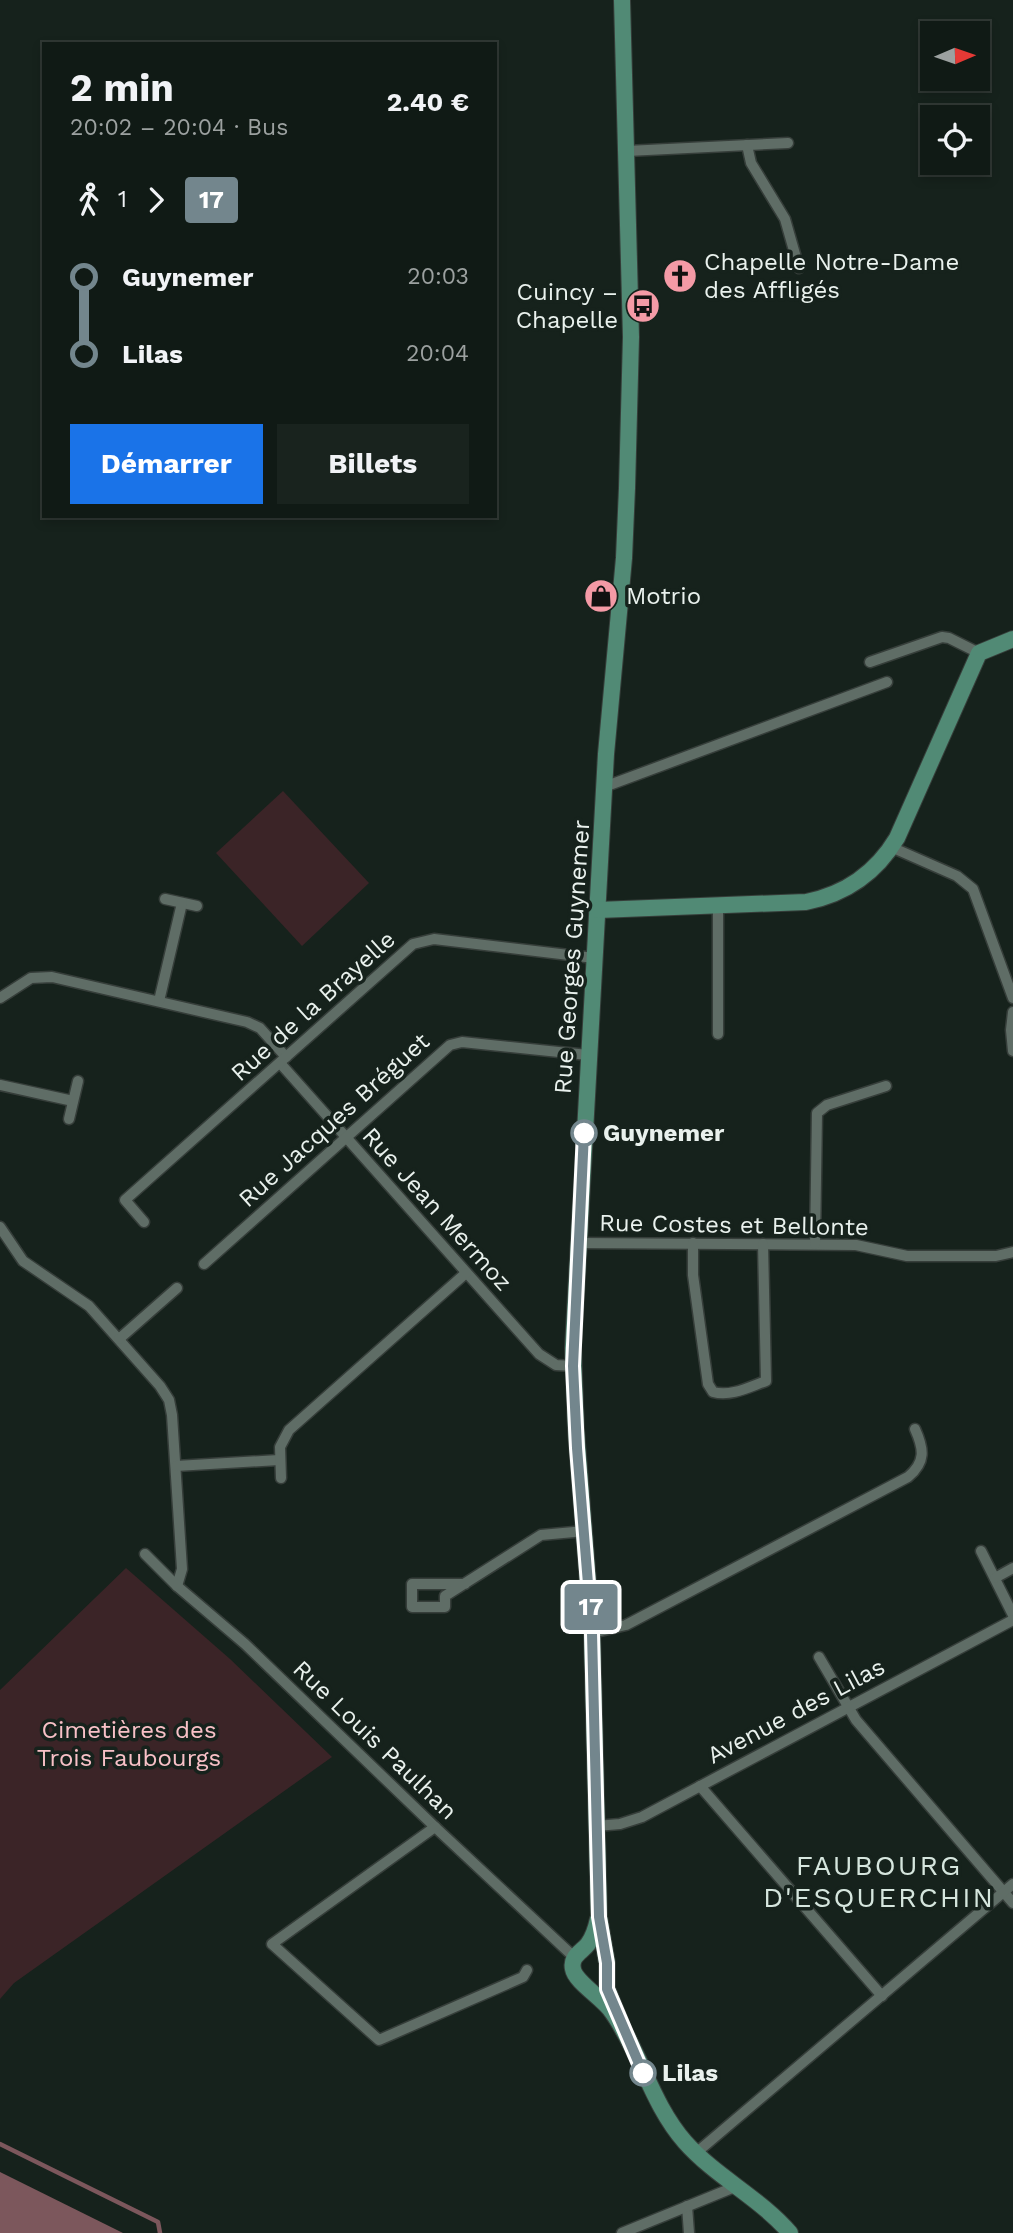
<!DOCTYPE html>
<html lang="fr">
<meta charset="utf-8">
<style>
:root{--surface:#101a15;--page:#19231e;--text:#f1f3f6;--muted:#9ca1a0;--line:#303834;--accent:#1a73e8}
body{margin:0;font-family:"Work Sans",sans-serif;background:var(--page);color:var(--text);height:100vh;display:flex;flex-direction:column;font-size:26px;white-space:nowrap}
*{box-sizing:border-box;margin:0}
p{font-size:23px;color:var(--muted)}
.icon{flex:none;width:38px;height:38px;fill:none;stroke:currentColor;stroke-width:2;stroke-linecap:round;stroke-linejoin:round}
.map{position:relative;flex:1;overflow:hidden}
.panel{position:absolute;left:42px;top:42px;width:455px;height:476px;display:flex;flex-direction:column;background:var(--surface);border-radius:0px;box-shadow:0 4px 10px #0003,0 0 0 2px var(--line)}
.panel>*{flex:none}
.badge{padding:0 14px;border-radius:5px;font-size:24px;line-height:46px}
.needle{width:46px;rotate:88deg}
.fabs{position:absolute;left:920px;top:21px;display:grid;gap:14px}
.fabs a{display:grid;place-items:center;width:70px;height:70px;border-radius:0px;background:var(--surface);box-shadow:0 4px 10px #0003,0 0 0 2px var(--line);font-size:35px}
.map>.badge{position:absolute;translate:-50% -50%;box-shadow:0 0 0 4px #fff}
.legs{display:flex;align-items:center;gap:10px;height:77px;padding:0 28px;font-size:23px}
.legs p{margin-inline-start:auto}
.headline{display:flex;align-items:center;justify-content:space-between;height:119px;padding:0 28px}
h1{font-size:38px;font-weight:700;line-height:52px}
.cta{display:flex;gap:14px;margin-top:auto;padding:14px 28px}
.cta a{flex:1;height:80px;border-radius:0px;background:var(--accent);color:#fff;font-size:28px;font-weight:700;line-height:80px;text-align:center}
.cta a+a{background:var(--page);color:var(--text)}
ul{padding:0 28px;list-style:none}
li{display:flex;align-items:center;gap:24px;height:77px;font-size:26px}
li i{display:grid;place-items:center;width:10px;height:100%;margin:0 9px;background:currentColor}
li i::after{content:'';width:18px;height:18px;margin:-9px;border:5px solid;border-radius:50%;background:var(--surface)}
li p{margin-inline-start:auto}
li:first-child i{background:linear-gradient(#0000 50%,currentColor 0)}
li:last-child i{background:linear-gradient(currentColor 50%,#0000 0)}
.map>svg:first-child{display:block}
</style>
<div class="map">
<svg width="1013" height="2233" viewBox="0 0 1013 2233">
<rect width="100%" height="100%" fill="#16221c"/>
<g fill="#3b2427">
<path d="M 283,791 L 369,883 L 302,946 L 216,853 Z"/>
<path d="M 126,1568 L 230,1659 L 332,1757 L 14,1983 L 0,1999 L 0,1690 Z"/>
</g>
<path fill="#7c575c" d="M 0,2172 L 123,2233 L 0,2233 Z"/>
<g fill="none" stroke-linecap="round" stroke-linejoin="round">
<path stroke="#7c575c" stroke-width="4.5" d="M 0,2144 L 158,2222 L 160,2233"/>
<g stroke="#363e3a" stroke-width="13">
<g id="street">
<path d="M 747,145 L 751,163 L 785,219 L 799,268"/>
<path d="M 627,151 L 788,143"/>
<path d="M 870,662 L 942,637 L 949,638 L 979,653"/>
<path d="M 604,787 L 887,682"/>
<path d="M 891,847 L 957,876 L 973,889 L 1013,998"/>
<path d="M 165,899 L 197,906"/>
<path d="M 718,905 L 718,1034"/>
<path d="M 0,998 L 31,978 L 52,977 L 247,1022 L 260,1028 L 286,1057"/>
<path d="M 159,1001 L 182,903"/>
<path d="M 1013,1012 L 1011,1030 L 1013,1051"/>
<path d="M 280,1063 L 539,1354 L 556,1365 L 573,1366"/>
<path d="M 0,1085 L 73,1101"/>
<path d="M 69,1119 L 78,1081"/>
<path d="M 144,1222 L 125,1200 L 413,944 L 434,939 L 594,958"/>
<path d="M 0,1227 L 23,1261 L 89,1306 L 160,1386 L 169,1400 L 172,1415 L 182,1569 L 177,1586"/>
<path d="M 578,1243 L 856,1245 L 907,1256 L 996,1256 L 1013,1252"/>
<path d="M 693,1243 L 693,1275 L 708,1384 L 713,1392 C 731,1397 749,1387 766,1381 L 763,1244"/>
<path d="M 815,1244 L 817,1113 L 827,1105 L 886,1086"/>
<path d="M 204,1264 L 450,1045 L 462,1042 L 588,1055"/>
<path d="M 119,1339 L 177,1288"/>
<path d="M 176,1466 L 279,1460"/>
<path d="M 281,1478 L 280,1447 L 289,1430 L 466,1273"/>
<path d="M 981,1551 L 1013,1615"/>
<path d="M 145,1554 L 177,1586 L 245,1644 L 435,1827 L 574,1957"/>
<path d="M 995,1578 L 1013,1568"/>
<path d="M 465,1584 L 412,1584 L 412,1607 L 445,1607 L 445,1596 L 541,1535 L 585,1531"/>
<path d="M 592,1633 L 626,1625 L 908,1477 C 926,1462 924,1449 915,1429"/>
<path d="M 819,1657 L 856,1720 L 1013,1903"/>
<path d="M 700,1786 L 882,1996"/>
<path d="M 596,1826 L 620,1824 L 642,1817 L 1013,1620"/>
<path d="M 435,1827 L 272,1944 L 379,2040 L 523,1977 L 527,1970"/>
<path d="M 696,2153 L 1013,1884"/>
<path d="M 687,2206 L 689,2233"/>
<path d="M 622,2233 L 737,2186"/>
</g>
</g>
<g stroke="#363e3a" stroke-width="18">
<g id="secondary">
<path d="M 622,0 L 631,337 L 627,488 L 624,558 L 606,754 L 573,1348 L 576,1430 L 592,1633 L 599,1917 L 607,1963 L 607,1989 L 624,2031"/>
<path d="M 598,910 L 806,902 C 846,894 876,873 897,838 L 979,653 L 1013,639"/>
<path d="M 598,1919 C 596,1928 594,1936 588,1944 C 582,1952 570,1956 573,1969 C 575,1982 604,1999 612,2012 C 641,2053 651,2103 685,2142 C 716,2177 760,2198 790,2233"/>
</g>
</g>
<use href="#street" stroke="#5f6d66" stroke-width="10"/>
<use href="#secondary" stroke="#518a75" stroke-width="16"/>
</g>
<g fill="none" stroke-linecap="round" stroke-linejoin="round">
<g stroke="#fff" stroke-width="16">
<path id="line-1" d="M 584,1133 L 573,1366 L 577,1448 L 592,1633 L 599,1917 L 607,1963 L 607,1989 L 643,2073"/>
</g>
<use href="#line-1" stroke="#73868d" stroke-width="10"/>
</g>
<defs>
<g id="church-disc" transform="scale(1.75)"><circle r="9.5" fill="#f49aa6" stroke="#16221c"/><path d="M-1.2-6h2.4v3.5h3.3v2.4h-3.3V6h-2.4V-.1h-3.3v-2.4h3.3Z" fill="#111"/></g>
<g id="bus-disc" transform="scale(1.75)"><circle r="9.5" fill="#f49aa6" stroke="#16221c"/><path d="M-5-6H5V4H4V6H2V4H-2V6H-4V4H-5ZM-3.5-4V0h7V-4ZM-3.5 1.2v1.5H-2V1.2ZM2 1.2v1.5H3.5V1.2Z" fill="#111"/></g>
<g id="shop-disc" transform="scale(1.75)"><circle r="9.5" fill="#f49aa6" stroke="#16221c"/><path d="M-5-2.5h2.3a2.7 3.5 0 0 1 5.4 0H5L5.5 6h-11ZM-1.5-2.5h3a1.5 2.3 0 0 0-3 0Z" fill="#111"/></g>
</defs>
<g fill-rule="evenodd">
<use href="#church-disc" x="680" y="276"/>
<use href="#bus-disc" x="643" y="306"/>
<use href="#shop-disc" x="601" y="596"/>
</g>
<g fill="#fff" stroke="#73868d" stroke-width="3.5">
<circle cx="584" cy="1133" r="12"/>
<circle cx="643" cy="2073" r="12"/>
</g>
<g text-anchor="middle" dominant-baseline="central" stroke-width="7" stroke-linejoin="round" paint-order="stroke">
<g font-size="24" fill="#e9f1ed" stroke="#16221c" text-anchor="start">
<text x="704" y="262">Chapelle Notre-Dame<tspan x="704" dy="28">des Affligés</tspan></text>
<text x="618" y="292" text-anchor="end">Cuincy –<tspan x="618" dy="28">Chapelle</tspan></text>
<text x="626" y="596">Motrio</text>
</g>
<g font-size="24" fill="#e9f1ed" stroke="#16221c">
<text transform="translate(572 957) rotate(-86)">Rue Georges Guynemer</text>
<text transform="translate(313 1006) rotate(-42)">Rue de la Brayelle</text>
<text transform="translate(334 1120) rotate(-42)">Rue Jacques Bréguet</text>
<text transform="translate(437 1209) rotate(48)">Rue Jean Mermoz</text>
<text transform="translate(734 1225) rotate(1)">Rue Costes et Bellonte</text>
<text transform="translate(796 1711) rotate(-28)">Avenue des Lilas</text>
<text transform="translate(375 1740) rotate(44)">Rue Louis Paulhan</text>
</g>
<g font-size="24" font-weight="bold" fill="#e9f1ed" stroke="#16221c" text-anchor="start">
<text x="603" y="1133">Guynemer</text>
<text x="662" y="2073">Lilas</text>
</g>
<g font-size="24" fill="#f8c1c7" stroke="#16221c">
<text x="129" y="1730">Cimetières des<tspan x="129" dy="28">Trois Faubourgs</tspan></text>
</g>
<g font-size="28" letter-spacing="2" fill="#d6e6de" stroke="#16221c">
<text x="879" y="1865">FAUBOURG<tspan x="879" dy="32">D'ESQUERCHIN</tspan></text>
</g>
</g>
</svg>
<div class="fabs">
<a><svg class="needle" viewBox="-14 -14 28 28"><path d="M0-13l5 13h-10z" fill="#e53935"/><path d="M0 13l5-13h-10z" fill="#9ca1a0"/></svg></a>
<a><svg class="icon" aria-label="locate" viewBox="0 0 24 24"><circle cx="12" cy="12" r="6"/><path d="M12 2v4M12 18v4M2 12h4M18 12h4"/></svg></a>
</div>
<b class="badge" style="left:591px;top:1607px;background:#73868d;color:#fff">17</b>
<section class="panel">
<div class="headline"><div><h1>2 min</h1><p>20:02 – 20:04 · Bus</p></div><b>2.40 €</b></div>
<div class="legs"><svg class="icon" aria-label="walk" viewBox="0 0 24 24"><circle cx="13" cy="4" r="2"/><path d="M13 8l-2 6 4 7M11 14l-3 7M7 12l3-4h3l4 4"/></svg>1<svg class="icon" aria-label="forward" viewBox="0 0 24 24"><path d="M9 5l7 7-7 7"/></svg><b class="badge" style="background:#73868d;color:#fff">17</b></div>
<ul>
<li><i style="color:#73868d"></i><b>Guynemer</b><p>20:03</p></li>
<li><i style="color:#73868d"></i><b>Lilas</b><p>20:04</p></li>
</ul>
<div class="cta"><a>Démarrer</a><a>Billets</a></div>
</section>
</div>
